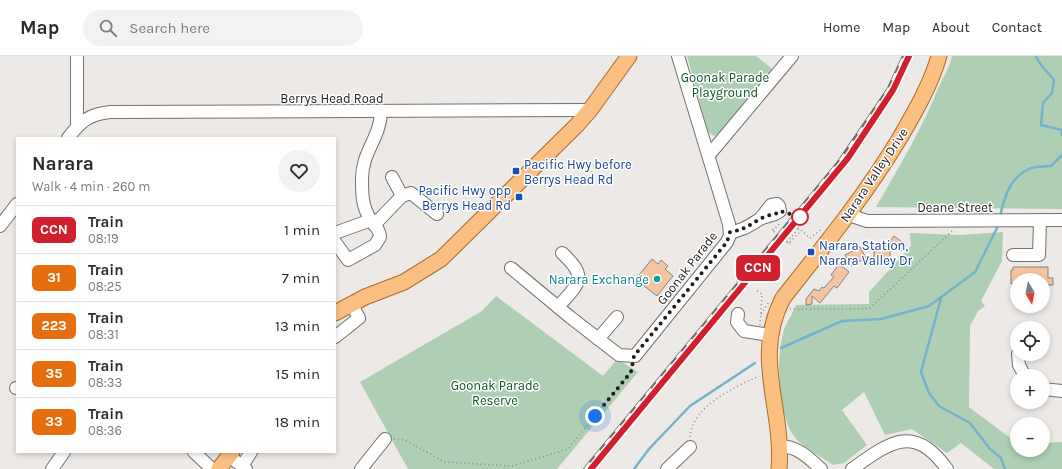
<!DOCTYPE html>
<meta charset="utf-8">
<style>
:root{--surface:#fff;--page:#f2f2f3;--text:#2b2b33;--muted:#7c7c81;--line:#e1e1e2}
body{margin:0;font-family:Karla,sans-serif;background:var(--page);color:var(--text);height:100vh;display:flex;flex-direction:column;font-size:15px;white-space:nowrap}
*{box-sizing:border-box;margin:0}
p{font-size:13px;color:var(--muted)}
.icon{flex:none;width:22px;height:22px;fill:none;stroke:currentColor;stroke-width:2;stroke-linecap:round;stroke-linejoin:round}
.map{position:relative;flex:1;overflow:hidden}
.sheet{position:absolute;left:16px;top:81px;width:320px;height:316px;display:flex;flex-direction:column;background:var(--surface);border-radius:0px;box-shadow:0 2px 6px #0003}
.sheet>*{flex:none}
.badge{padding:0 8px;border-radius:6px;font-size:14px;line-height:26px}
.needle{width:26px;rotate:170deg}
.fabs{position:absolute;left:1010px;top:217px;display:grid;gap:8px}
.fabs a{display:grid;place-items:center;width:40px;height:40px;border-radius:50%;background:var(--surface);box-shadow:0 2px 6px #0003;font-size:20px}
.you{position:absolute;width:20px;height:20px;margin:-10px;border:3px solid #fff;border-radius:50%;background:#1a73e8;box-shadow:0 0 0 6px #1a73e833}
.map>.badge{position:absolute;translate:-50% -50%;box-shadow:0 0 0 2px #fff}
.round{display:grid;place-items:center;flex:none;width:42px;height:42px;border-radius:21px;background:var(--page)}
.summary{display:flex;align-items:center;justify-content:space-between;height:68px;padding:0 16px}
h1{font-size:19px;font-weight:700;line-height:30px}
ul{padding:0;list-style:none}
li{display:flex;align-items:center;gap:12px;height:48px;padding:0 16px;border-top:1px solid var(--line)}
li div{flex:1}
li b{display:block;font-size:15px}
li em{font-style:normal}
li .badge{min-width:44px;font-weight:700;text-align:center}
header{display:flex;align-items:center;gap:24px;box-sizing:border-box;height:56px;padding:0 20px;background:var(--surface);border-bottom:1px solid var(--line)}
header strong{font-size:19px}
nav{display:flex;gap:22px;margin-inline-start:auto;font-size:14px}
.search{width:280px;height:36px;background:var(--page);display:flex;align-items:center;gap:10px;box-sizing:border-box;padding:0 14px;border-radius:22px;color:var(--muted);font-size:15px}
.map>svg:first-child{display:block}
</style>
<header>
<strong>Map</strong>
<div class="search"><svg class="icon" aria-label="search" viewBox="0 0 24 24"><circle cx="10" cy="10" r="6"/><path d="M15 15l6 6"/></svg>Search here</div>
<nav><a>Home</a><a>Map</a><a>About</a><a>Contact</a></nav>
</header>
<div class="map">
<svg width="1062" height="413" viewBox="0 0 1062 413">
<rect width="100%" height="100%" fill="#ede9e6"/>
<g fill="#aecfb3">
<path d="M 687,0 L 756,0 L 775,15 L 719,78 L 714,80 L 708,76 Z"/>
<path d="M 952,0 L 1062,0 L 1062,153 L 876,151 C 899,111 923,71 940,28 C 945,18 950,11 952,0 Z"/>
<path d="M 1003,176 L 1002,205 L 981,245 L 985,250 L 978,255 L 970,270 L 969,351 L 1017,387 L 1017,394 L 1043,394 L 1043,387 L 1062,386 L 1062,413 L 994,413 L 961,387 L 947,397 L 912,373 L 885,379 L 864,336 L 842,354 L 867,389 L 844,407 L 833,409 C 822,401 807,394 797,384 C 777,363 775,298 785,271 C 788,264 793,257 796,249 L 869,248 L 869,236 L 911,190 L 910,177 L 961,179 Z"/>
<path d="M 496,240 L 603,320 L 617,303 L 638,316 L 557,413 L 408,413 L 360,326 L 482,255 Z"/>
</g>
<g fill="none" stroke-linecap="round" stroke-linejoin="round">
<g stroke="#73b3cb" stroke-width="2.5">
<path d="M 1036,0 C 1039,9 1048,16 1054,24 L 1052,37 L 1043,47 L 1041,69 L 1062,74 L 1062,79"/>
<path d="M 1000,161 C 1004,142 1010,121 1029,113 C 1034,110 1044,111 1051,110 L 1062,99"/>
<path d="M 941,242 L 921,316 L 929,337 L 939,350 L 970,367 L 990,393 L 1001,402 L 1005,413"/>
<path d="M 781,292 L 842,265 L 881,263 L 929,250 L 975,216 L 999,168"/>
<path d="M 634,413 L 649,393 L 690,350 L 755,307"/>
</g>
</g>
<g fill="#f5c4a0" stroke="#878380">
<path d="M 894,180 L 906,189 L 902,195 L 890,186 L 890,203 L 874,203 L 874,190 L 886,190 Z"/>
<path d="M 860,191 L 866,202 L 851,210 L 845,199 Z"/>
<path d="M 652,203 L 658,208 L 661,204 L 668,210 L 665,213 L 673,220 L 657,240 L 643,229 L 646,226 L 639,219 Z"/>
<path d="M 839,208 L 849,216 L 837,232 L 834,230 L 820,247 L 812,240 L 812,248 L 806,249 L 806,243 L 814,233 L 819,235 L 822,231 L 824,232 L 834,221 L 831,219 Z"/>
<path d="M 1013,211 L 1048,211 L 1048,222 L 1053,222 L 1053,229 L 1043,229 L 1043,224 L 1017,224 L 1017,228 L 1011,228 L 1011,214 L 1013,214 Z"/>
</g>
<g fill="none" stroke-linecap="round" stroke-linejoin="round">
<g stroke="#74706d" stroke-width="14">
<g id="minor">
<path d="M 77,0 L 77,70"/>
<path d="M 68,82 C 80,66 89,58 110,56 L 590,54"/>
<path d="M 709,99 L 792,0"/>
<path d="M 392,121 L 402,140 L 411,137 L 437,158"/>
<path d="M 849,159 L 867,165 L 1062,164"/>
<path d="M 374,169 L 402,140"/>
<path d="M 0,170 L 17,148"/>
<path d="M 730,176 C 742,175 750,169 760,163 L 762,162 L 775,158 L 780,155 L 779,150 L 777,148 L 771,149 L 760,163"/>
<path d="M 335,177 L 371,164"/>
<path d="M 335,186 L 348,204 L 375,189 L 380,181 C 380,172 370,165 367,157 C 362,147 362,135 362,123 C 362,95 380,83 381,56"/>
<path d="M 1013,199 L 1039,199 L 1040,164"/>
<path d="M 511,212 L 570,261 L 619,299 L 635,300 L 727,186 L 730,179 L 729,168 L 678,0"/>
<path d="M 558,251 C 579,227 589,222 562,197"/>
<path d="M 738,258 L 737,266 L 744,275 L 770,279"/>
<path d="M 335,281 L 359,262 L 351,247"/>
<path d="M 598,283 L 617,261"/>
<path d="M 1018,298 L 1019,309 L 1025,320"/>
<path d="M 16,332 L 17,332"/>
<path d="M 1043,333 L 1062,335"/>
<path d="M 779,390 C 797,390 808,401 821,413"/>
<path d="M 194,396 L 212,413"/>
<path d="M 229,400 L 246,413"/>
<path d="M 242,410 L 251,396"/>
<path d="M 52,413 L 64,396"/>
<path d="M 361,413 L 385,383"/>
<path d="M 667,413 L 690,391"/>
<path d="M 852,413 C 890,386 914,367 947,413"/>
</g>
</g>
<g stroke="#ab6b27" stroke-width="17">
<g id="major">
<path d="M 335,257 L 365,241 L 404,226 L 441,203 L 577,69 L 590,54 L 629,0"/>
<path d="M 219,413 L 232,396"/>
<path d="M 779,413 C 784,351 752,302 783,242 C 825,189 867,137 901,80 C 916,54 931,28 939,0"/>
</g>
</g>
<g stroke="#8d8a88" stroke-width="1.5" stroke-dasharray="1 3" stroke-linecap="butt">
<path d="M 795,169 L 810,182 L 822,173"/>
<path d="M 773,175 L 781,166"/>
<path d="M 787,186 L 799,172"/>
<path d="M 790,186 L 801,175"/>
<path d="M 757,235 L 762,238 L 760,269"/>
<path d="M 790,253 L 869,253 L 952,175"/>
<path d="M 761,258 L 769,246"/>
<path d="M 690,381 C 692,350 735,331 759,320"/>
<path d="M 394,383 L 405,384 L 445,406 L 512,410 L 568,393 L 631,316 L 632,310"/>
</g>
<use href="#minor" stroke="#fff" stroke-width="12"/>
<use href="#major" stroke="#fabf81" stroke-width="15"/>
<g stroke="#706d6b" stroke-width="4">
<path id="rail" d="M 585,413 L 839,106 L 888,34 L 904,0"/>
</g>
<use href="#rail" stroke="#fff" stroke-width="2.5" stroke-dasharray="8" stroke-linecap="butt"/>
<path stroke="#8d8a88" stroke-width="1.5" stroke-dasharray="1 3" stroke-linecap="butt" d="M 773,173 L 772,174 L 789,188 L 790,186"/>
</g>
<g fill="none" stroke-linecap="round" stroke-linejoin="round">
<g stroke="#fff" stroke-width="9">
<path id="line" d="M 591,413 L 848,102 L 893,34 L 909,0"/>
</g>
<use href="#line" stroke="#d11f2f" stroke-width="6"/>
<path stroke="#1f1d1c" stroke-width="4" stroke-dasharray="0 7.2" d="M 595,360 L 631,316 L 634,300 L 727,186 L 730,176 C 744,174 751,168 762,162 C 768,158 775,160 780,155 L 800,161"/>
</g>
<g fill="#1a4fb4" stroke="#fff" stroke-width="1.5">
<rect x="512" y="111" width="8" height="8" rx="2"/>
<rect x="515" y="137" width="8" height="8" rx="2"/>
<rect x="807" y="192" width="8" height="8" rx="2"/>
</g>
<circle fill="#fff" stroke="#d11f2f" stroke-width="2" cx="800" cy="161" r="8"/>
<circle fill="#0f9aa8" stroke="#fff" stroke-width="1.5" cx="657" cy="223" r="4"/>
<g text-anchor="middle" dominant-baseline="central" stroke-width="3" stroke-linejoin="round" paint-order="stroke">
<g font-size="13" fill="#0e5525" stroke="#fff">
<text x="725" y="21">Goonak Parade<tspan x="725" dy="15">Playground</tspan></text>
<text x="495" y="329">Goonak Parade<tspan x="495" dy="15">Reserve</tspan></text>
</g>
<g font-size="13" fill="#1f1d1c" stroke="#fff">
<text x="332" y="42">Berrys Head Road</text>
<text transform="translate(874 119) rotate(-56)">Narara Valley Drive</text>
<text x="955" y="151">Deane Street</text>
<text transform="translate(687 212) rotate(-52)">Goonak Parade</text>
</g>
<g font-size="13" fill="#164399" stroke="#fff" text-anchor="start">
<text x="524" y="108">Pacific Hwy before<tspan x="524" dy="15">Berrys Head Rd</tspan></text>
<text x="511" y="134" text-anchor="end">Pacific Hwy opp<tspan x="511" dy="15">Berrys Head Rd</tspan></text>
<text x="819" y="189">Narara Station,<tspan x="819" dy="15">Narara Valley Dr</tspan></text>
</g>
<g font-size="13" fill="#0d838f" stroke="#fff" text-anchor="end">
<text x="649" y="223">Narara Exchange</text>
</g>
</g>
</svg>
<div class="fabs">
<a><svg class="needle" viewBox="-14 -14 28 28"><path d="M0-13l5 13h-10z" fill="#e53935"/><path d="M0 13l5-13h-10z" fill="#7c7c81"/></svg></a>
<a><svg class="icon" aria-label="locate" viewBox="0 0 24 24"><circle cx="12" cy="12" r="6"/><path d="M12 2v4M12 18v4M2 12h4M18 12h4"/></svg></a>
<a>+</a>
<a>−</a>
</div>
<div class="you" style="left:595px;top:360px"></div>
<b class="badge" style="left:758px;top:212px;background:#d11f2f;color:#fff">CCN</b>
<section class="sheet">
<div class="summary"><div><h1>Narara</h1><p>Walk · 4 min · 260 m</p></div><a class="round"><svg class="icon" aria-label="heart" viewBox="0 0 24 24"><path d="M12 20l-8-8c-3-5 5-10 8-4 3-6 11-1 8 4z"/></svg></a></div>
<ul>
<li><span class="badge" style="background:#d11f2f;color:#fff">CCN</span><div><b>Train</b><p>08:19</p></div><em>1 min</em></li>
<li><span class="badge" style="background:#e56e0f;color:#fff">31</span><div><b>Train</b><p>08:25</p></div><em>7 min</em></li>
<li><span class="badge" style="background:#e56e0f;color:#fff">223</span><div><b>Train</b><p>08:31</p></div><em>13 min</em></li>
<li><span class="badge" style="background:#e56e0f;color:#fff">35</span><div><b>Train</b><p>08:33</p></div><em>15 min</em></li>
<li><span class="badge" style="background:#e56e0f;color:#fff">33</span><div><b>Train</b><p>08:36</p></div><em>18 min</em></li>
</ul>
</section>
</div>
